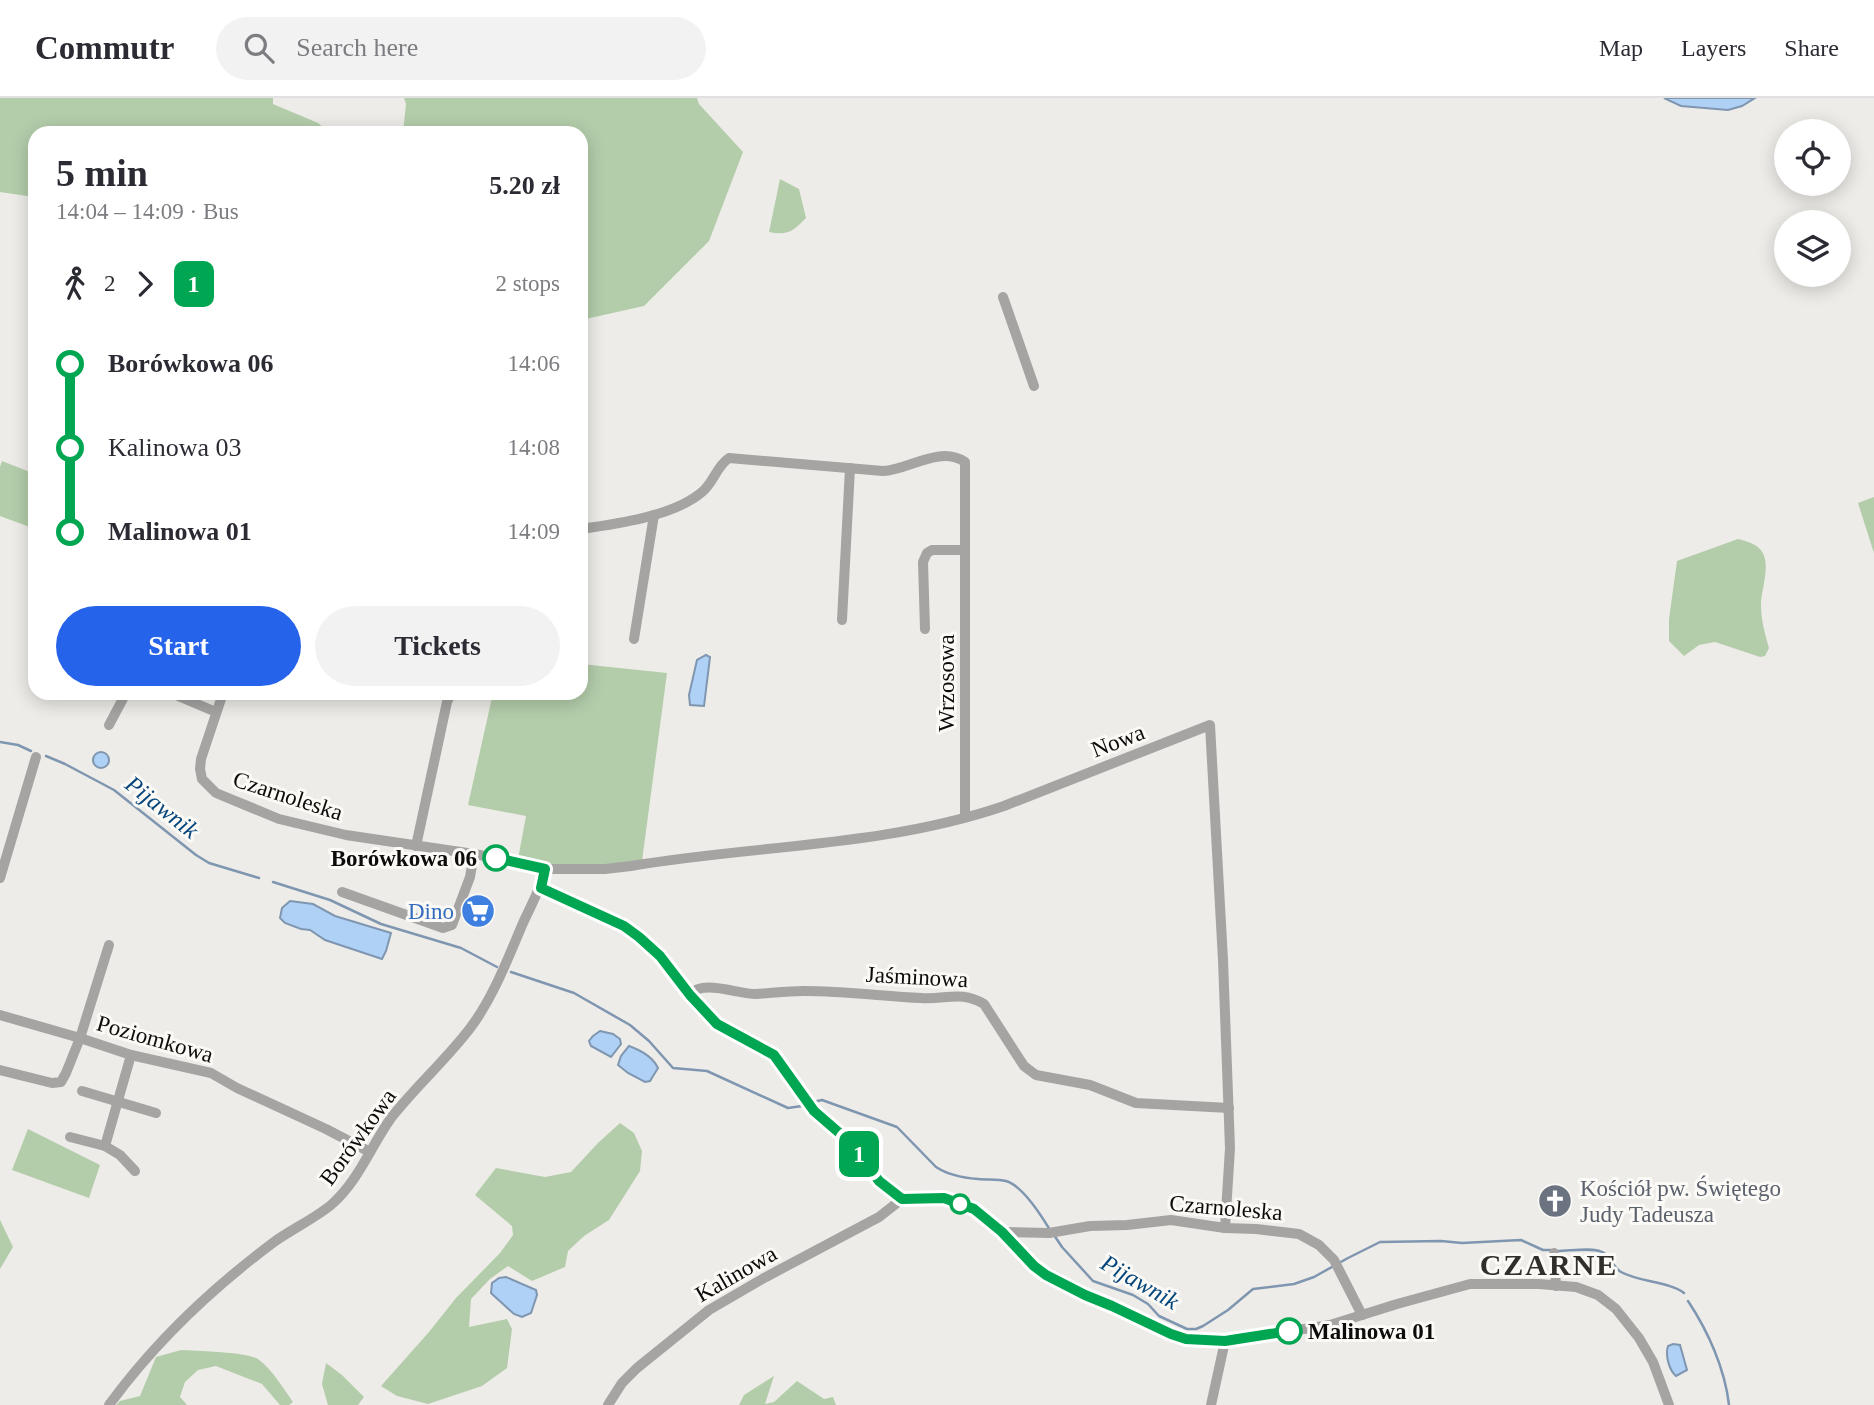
<!DOCTYPE html>
<meta charset="utf-8">
<style>
:root{--surface:#fff;--page:#f2f2f3;--text:#2b2b33;--muted:#7c7c81;--line:#e1e1e2;--accent:#2563eb}
body{margin:0;font-family:Georgia,serif;background:var(--page);color:var(--text);height:100vh;display:flex;flex-direction:column;font-size:26px;white-space:nowrap}
*{box-sizing:border-box;margin:0}
p{font-size:23px;color:var(--muted)}
.icon{flex:none;width:38px;height:38px;fill:none;stroke:currentColor;stroke-width:2;stroke-linecap:round;stroke-linejoin:round}
.map{position:relative;flex:1;overflow:hidden}
.sheet{position:absolute;left:28px;top:28px;width:560px;height:574px;display:flex;flex-direction:column;background:var(--surface);border-radius:21px;box-shadow:0 4px 18px #0003}
.sheet>*{flex:none}
.badge{padding:0 14px;border-radius:10px;font-size:24px;line-height:46px}
.fabs{position:absolute;left:1774px;top:21px;display:grid;gap:14px}
.fabs a{display:grid;place-items:center;width:77px;height:77px;border-radius:50%;background:var(--surface);box-shadow:0 4px 18px #0003;font-size:35px}
.map>.badge{position:absolute;translate:-50% -50%;box-shadow:0 0 0 4px #fff}
.legs{display:flex;align-items:center;gap:10px;height:77px;padding:0 28px;font-size:23px}
.legs p{margin-inline-start:auto}
.head{display:flex;align-items:center;justify-content:space-between;height:119px;padding:0 28px}
h1{font-size:38px;font-weight:600;line-height:52px}
.cta{display:flex;gap:14px;margin-top:auto;padding:14px 28px}
.cta a{flex:1;height:80px;border-radius:42px;background:var(--accent);color:#fff;font-size:28px;font-weight:600;line-height:80px;text-align:center}
.cta a+a{background:var(--page);color:var(--text)}
ul{padding:0 28px;list-style:none}
li{display:flex;align-items:center;gap:24px;height:84px;font-size:26px}
li i{display:grid;place-items:center;width:10px;height:100%;margin:0 9px;background:currentColor}
li i::after{content:'';width:18px;height:18px;margin:-9px;border:5px solid;border-radius:50%;background:var(--surface)}
li p{margin-inline-start:auto}
li:first-child i{background:linear-gradient(#0000 50%,currentColor 0)}
li:last-child i{background:linear-gradient(currentColor 50%,#0000 0)}
header{display:flex;align-items:center;gap:42px;box-sizing:border-box;height:98px;padding:0 35px;background:var(--surface);border-bottom:2px solid var(--line)}
header strong{font-size:33px}
nav{display:flex;gap:38px;margin-inline-start:auto;font-size:24px}
.search{width:490px;height:63px;background:var(--page);display:flex;align-items:center;gap:18px;box-sizing:border-box;padding:0 24px;border-radius:38px;color:var(--muted);font-size:26px}
.map>svg:first-child{display:block}
</style>
<header>
<strong>Commutr</strong>
<div class="search"><svg class="icon" aria-label="search" viewBox="0 0 24 24"><circle cx="10" cy="10" r="6"/><path d="M15 15l6 6"/></svg>Search here</div>
<nav><a>Map</a><a>Layers</a><a>Share</a></nav>
</header>
<div class="map">
<svg width="1874" height="1307" viewBox="0 0 1874 1307">
<rect width="100%" height="100%" fill="#eeece8"/>
<g fill="#b3cdaa">
<path d="M 0,0 L 273,0 L 273,6 L 318,25 L 330,35 L 35,35 L 34,99 L 0,94 Z"/>
<path d="M 404,0 L 697,0 L 699,6 L 743,54 L 709,143 L 644,208 L 581,222 L 581,35 L 403,35 L 406,6 Z"/>
<path d="M 780,81 L 799,91 L 806,120 C 793,133 788,138 769,134 Z"/>
<path d="M 2,363 L 35,376 L 35,431 L 0,418 L 0,369 Z"/>
<path d="M 1874,399 L 1874,455 L 1858,405 Z"/>
<path d="M 1738,441 C 1743,442 1749,444 1753,446 C 1776,457 1761,488 1761,507 C 1761,522 1765,536 1769,550 L 1765,558 L 1760,559 L 1715,544 L 1699,547 L 1684,558 L 1669,543 L 1669,521 L 1677,463 Z"/>
<path d="M 581,566 L 667,575 L 642,763 L 609,766 L 547,768 L 518,761 L 526,718 L 468,707 L 493,595 L 581,595 Z"/>
<path d="M 620,1025 L 634,1035 L 642,1053 L 640,1073 L 609,1122 L 584,1138 L 568,1153 L 565,1169 L 532,1183 L 508,1168 L 490,1181 L 471,1201 L 469,1229 L 507,1221 L 512,1231 L 507,1270 L 482,1288 L 428,1306 L 397,1298 L 381,1288 L 429,1234 L 456,1200 L 500,1155 L 513,1137 L 512,1128 L 475,1097 L 496,1070 L 545,1079 L 571,1074 L 598,1045 Z"/>
<path d="M 28,1031 L 100,1067 L 89,1100 L 12,1072 Z"/>
<path d="M 0,1122 L 13,1149 L 0,1171 Z"/>
<path d="M 181,1252 C 196,1253 247,1254 258,1261 C 272,1271 283,1290 293,1304 L 289,1307 L 280,1307 L 262,1286 L 216,1268 L 198,1272 L 185,1284 L 180,1299 L 187,1307 L 116,1307 L 120,1303 L 140,1298 L 156,1259 Z"/>
<path d="M 326,1265 L 342,1277 L 364,1299 L 358,1307 L 328,1307 L 322,1286 Z"/>
<path d="M 774,1278 L 765,1306 L 774,1304 L 797,1283 L 824,1301 L 833,1299 L 836,1307 L 739,1307 L 744,1297 Z"/>
</g>
<g fill="#b0d1f6" stroke="#7f96b0" stroke-width="2">
<path d="M 1664,0 L 1755,0 L 1742,8 L 1728,12 L 1681,8 Z"/>
<path d="M 706,557 L 710,559 L 704,608 L 690,607 L 689,597 L 697,562 Z"/>
<circle cx="101" cy="662" r="8"/>
<path d="M 290,803 L 313,806 L 335,818 L 391,835 L 386,853 L 382,861 L 325,842 L 310,832 L 301,831 L 285,825 L 280,820 L 282,810 Z"/>
<path d="M 600,933 L 613,936 L 620,941 L 621,946 L 611,959 L 591,948 L 589,943 L 593,938 Z"/>
<path d="M 629,948 C 640,952 653,959 658,970 L 650,983 L 645,984 L 628,975 L 618,967 L 621,958 Z"/>
<path d="M 506,1179 L 536,1192 L 537,1197 L 531,1215 L 522,1219 L 514,1216 L 491,1195 L 492,1185 L 499,1180 Z"/>
<path d="M 1673,1246 L 1680,1247 L 1687,1272 L 1676,1278 C 1669,1272 1665,1257 1668,1248 Z"/>
</g>
<g fill="none" stroke-linecap="round" stroke-linejoin="round">
<g stroke="#7f96b0" stroke-width="2.5">
<path d="M 0,644 L 18,647 L 31,653"/>
<path d="M 46,658 L 65,666 L 114,692 L 196,757 L 209,765 L 259,780"/>
<path d="M 273,784 L 330,802 L 381,826 L 461,850 L 497,869"/>
<path d="M 511,874 L 574,895 L 630,927 L 649,943 L 673,970 L 707,973 L 788,1010 L 802,1008"/>
<path d="M 813,1004 L 822,1002 L 897,1029 L 936,1069 C 948,1077 965,1080 978,1081 C 987,1082 998,1081 1006,1083 C 1023,1088 1041,1117 1050,1132"/>
<path d="M 1054,1137 L 1062,1149 L 1093,1183 L 1133,1197 L 1148,1206 L 1159,1218 L 1187,1231 L 1196,1231 L 1203,1228 L 1228,1212 L 1253,1191 L 1294,1186 L 1314,1179 L 1348,1160 L 1380,1144 L 1441,1143 L 1462,1145 L 1521,1142 L 1543,1152 L 1551,1152"/>
<path d="M 1557,1153 C 1570,1153 1592,1149 1602,1154 C 1611,1158 1613,1170 1621,1174 C 1639,1184 1670,1184 1684,1195"/>
<path d="M 1688,1203 C 1708,1233 1725,1271 1729,1307"/>
</g>
<g stroke="#a6a4a3" stroke-width="10">
<path d="M 1003,199 L 1034,288"/>
<path d="M 581,431 C 617,426 674,418 702,394 C 714,384 716,369 729,360 L 883,373 C 909,372 939,347 965,364 L 965,719"/>
<path d="M 842,522 L 850,370"/>
<path d="M 925,531 L 923,464 L 927,455 L 932,452 L 965,452"/>
<path d="M 634,541 L 654,417"/>
<path d="M 171,595 L 216,614"/>
<path d="M 223,595 L 201,661 L 200,671 L 202,681 L 216,695 L 279,721 L 346,737 L 474,756 L 518,764 L 545,771 L 605,771 L 631,768 C 755,747 884,749 1004,708 L 1210,627 L 1223,862 L 1230,1050 L 1225,1130"/>
<path d="M 109,627 L 126,595"/>
<path d="M 416,748 L 447,604 L 451,595"/>
<path d="M 0,780 L 36,659"/>
<path d="M 541,790 L 624,828 L 640,839 L 660,857 L 690,897 L 717,926 L 774,957 L 814,1013 L 851,1045 L 879,1083 L 887,1091 L 902,1101 L 944,1100 L 974,1111 L 1002,1134 L 1034,1168 L 1046,1176 L 1085,1197 L 1112,1208 L 1171,1236 L 1186,1241 L 1225,1243 L 1330,1227 L 1397,1206 L 1470,1186 L 1539,1186 L 1576,1189 L 1598,1197 L 1616,1211 L 1639,1240 L 1653,1264 L 1669,1307"/>
<path d="M 342,794 L 443,830 L 452,827 L 470,779 L 474,756"/>
<path d="M 690,897 C 702,881 737,896 756,896 C 772,895 788,893 804,893 C 843,893 882,898 921,900 C 945,902 961,892 984,906 L 1024,968 L 1036,977 L 1090,987 L 1136,1005 L 1229,1010"/>
<path d="M 0,917 L 80,940 L 131,957 L 211,975 L 237,990 L 326,1031 L 370,1054"/>
<path d="M 131,957 L 105,1048 L 120,1057 L 135,1073"/>
<path d="M 0,972 L 52,985 L 61,984 L 66,975 L 80,940 L 109,847"/>
<path d="M 82,993 L 156,1015"/>
<path d="M 70,1039 L 105,1048"/>
<path d="M 1002,1134 L 1049,1135 L 1090,1128 L 1127,1127 L 1171,1122 L 1225,1130 L 1256,1131 L 1299,1136 L 1319,1147 L 1334,1162 L 1362,1217"/>
<path d="M 1554,1155 L 1556,1188"/>
<path d="M 109,1307 C 155,1244 211,1191 274,1144 C 292,1131 314,1121 331,1107 C 358,1084 371,1048 391,1020 C 416,988 447,961 471,929 C 494,898 508,860 523,825 C 532,805 540,793 545,771"/>
<path d="M 608,1307 L 622,1285 L 637,1270 L 709,1212 L 764,1180 L 879,1119 L 902,1101"/>
<path d="M 1211,1307 L 1225,1243"/>
</g>
</g>
<g fill="none" stroke-linecap="round" stroke-linejoin="round">
<g stroke="#fff" stroke-width="16">
<path id="line-1" d="M 496,760 L 545,771 L 541,790 L 624,828 L 639,839 L 660,858 L 690,897 L 717,926 L 774,957 L 814,1013 L 851,1045 L 879,1083 L 902,1101 L 944,1100 L 974,1111 L 1002,1134 L 1034,1168 L 1046,1177 L 1085,1197 L 1112,1208 L 1171,1236 L 1186,1241 L 1225,1243 L 1289,1233"/>
</g>
<use href="#line-1" stroke="#00a651" stroke-width="10"/>
</g>
<defs>
<g id="supermarket-disc" transform="scale(1.75)"><circle r="9.5" fill="#3f7fe0" stroke="#fbfaf6"/><path d="M-6-5.5h2.5l.6 2H6L4.5 2H-2.5L-4.4-4H-6ZM-1.5 3.2a1.3 1.3 0 1 0 .1 0ZM3 3.2a1.3 1.3 0 1 0 .1 0Z" fill="#fff"/></g>
<g id="church-disc" transform="scale(1.75)"><circle r="9.5" fill="#6b7280" stroke="#fbfaf6"/><path d="M-1.2-6h2.4v3.5h3.3v2.4h-3.3V6h-2.4V-.1h-3.3v-2.4h3.3Z" fill="#fff"/></g>
</defs>
<g fill-rule="evenodd">
<use href="#supermarket-disc" x="478" y="813"/>
<use href="#church-disc" x="1555" y="1103"/>
</g>
<g fill="#fff" stroke="#00a651" stroke-width="3.5">
<circle cx="496" cy="760" r="12"/>
<circle cx="960" cy="1106" r="9"/>
<circle cx="1289" cy="1233" r="12"/>
</g>
<g text-anchor="middle" dominant-baseline="central" stroke-width="6" stroke-linejoin="round" paint-order="stroke">
<g font-size="23" fill="#0d0c0b" stroke="#fbfaf6">
<text transform="translate(946 585) rotate(-90)">Wrzosowa</text>
<text transform="translate(1118 643) rotate(-21)">Nowa</text>
<text transform="translate(288 698) rotate(18)">Czarnoleska</text>
<text transform="translate(917 879) rotate(3)">Jaśminowa</text>
<text transform="translate(155 941) rotate(16)">Poziomkowa</text>
<text transform="translate(358 1039) rotate(-54)">Borówkowa</text>
<text transform="translate(1226 1110) rotate(5)">Czarnoleska</text>
<text transform="translate(736 1176) rotate(-30)">Kalinowa</text>
</g>
<g font-size="23" font-weight="bold" fill="#0d0c0b" stroke="#fbfaf6" text-anchor="end">
<text x="477" y="760">Borówkowa 06</text>
<text x="1308" y="1233" text-anchor="start">Malinowa 01</text>
</g>
<g font-size="23" fill="#366cbe" stroke="#fbfaf6" text-anchor="end">
<text x="454" y="813">Dino</text>
</g>
<g font-size="23" fill="#5b616d" stroke="#fbfaf6" text-anchor="start">
<text x="1580" y="1090">Kościół pw. Świętego<tspan x="1580" dy="26">Judy Tadeusza</tspan></text>
</g>
<g font-size="24" font-style="italic" fill="#05457b" stroke="#fbfaf6">
<text transform="translate(162 709) rotate(38)">Pijawnik</text>
<text transform="translate(1140 1184) rotate(30)">Pijawnik</text>
</g>
<g font-size="30" font-weight="bold" letter-spacing="2" fill="#302f2c" stroke="#fbfaf6">
<text x="1549" y="1166">CZARNE</text>
</g>
</g>
</svg>
<div class="fabs">
<a><svg class="icon" aria-label="locate" viewBox="0 0 24 24"><circle cx="12" cy="12" r="6"/><path d="M12 2v4M12 18v4M2 12h4M18 12h4"/></svg></a>
<a><svg class="icon" aria-label="layers" viewBox="0 0 24 24"><path d="M12 4l9 5-9 5-9-5zM3 14l9 5 9-5"/></svg></a>
</div>
<b class="badge" style="left:859px;top:1056px;background:#00a651;color:#fff">1</b>
<section class="sheet">
<div class="head"><div><h1>5 min</h1><p>14:04 – 14:09 · Bus</p></div><b>5.20 zł</b></div>
<div class="legs"><svg class="icon" aria-label="walk" viewBox="0 0 24 24"><circle cx="13" cy="4" r="2"/><path d="M13 8l-2 6 4 7M11 14l-3 7M7 12l3-4h3l4 4"/></svg>2<svg class="icon" aria-label="forward" viewBox="0 0 24 24"><path d="M9 5l7 7-7 7"/></svg><b class="badge" style="background:#00a651;color:#fff">1</b><p>2 stops</p></div>
<ul>
<li><i style="color:#00a651"></i><b>Borówkowa 06</b><p>14:06</p></li>
<li><i style="color:#00a651"></i><span>Kalinowa 03</span><p>14:08</p></li>
<li><i style="color:#00a651"></i><b>Malinowa 01</b><p>14:09</p></li>
</ul>
<div class="cta"><a>Start</a><a>Tickets</a></div>
</section>
</div>
